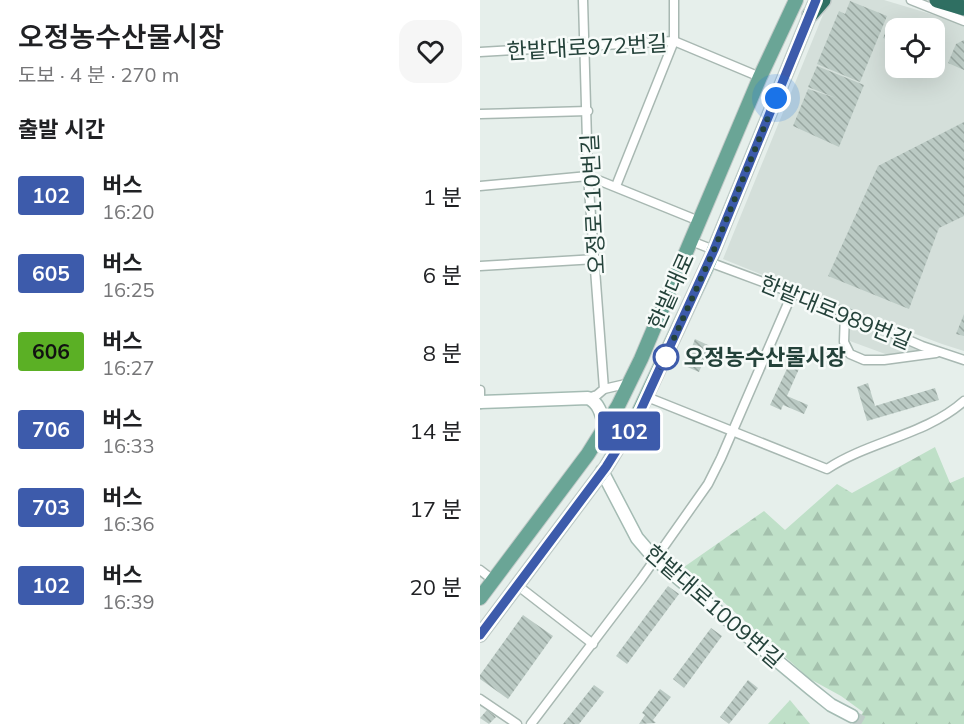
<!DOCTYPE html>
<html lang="ko">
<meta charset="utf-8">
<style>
:root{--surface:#fff;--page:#f6f6f6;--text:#202124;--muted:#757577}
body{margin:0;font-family:Mulish,"Noto Sans KR",sans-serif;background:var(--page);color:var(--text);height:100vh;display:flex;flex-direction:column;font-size:22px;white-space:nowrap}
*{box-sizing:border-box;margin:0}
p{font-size:20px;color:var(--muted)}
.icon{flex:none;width:33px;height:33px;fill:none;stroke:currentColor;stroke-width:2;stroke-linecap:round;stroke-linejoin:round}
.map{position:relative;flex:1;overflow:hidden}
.panel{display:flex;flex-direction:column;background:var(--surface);width:480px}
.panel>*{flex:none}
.badge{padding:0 12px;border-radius:4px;font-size:21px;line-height:39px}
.buttons{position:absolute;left:405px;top:18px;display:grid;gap:12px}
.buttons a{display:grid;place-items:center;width:60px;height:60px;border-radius:12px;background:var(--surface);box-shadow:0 6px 24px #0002;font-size:30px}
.you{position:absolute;width:30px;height:30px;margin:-15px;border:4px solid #fff;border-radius:50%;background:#1a73e8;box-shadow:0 0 0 9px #1a73e833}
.map>.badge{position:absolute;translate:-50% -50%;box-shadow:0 0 0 3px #fff}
h2{padding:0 18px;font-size:22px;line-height:54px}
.round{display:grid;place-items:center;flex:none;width:63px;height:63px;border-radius:18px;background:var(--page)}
.headline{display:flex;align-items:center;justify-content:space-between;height:102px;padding:0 18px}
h1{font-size:28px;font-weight:600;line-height:45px}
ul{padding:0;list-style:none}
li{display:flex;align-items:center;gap:18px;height:78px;padding:0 18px}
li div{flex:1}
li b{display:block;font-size:22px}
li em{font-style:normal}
li .badge{min-width:66px;font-weight:700;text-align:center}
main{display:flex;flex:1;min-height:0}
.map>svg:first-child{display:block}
</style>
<main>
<section class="panel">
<div class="headline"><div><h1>오정농수산물시장</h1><p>도보 · 4 분 · 270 m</p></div><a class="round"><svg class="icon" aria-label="heart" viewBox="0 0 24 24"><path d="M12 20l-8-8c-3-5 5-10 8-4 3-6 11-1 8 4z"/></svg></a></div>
<h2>출발 시간</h2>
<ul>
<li><span class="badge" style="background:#3d5bab;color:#fff">102</span><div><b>버스</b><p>16:20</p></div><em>1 분</em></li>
<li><span class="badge" style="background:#3d5bab;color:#fff">605</span><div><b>버스</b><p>16:25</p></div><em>6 분</em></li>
<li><span class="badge" style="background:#5bb025;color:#111">606</span><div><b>버스</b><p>16:27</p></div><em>8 분</em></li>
<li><span class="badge" style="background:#3d5bab;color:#fff">706</span><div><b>버스</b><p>16:33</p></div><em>14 분</em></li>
<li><span class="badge" style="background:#3d5bab;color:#fff">703</span><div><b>버스</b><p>16:36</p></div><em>17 분</em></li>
<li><span class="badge" style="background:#3d5bab;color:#fff">102</span><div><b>버스</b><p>16:39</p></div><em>20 분</em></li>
</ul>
</section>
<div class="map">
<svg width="484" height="724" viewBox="0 0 484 724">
<defs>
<pattern id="forest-firs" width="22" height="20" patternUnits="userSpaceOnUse" patternTransform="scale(1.5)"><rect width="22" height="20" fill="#bfe0c8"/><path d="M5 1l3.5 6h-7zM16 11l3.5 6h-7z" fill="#a4c1ad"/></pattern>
<pattern id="building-back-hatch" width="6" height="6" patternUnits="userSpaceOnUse" patternTransform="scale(1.5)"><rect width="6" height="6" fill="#bbcac4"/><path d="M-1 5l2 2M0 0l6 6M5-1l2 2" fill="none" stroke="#98a6a0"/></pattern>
</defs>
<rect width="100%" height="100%" fill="#e6efeb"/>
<g fill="#d4dfda" fill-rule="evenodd">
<path d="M 349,0 L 404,0 L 484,24 L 484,351 L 462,344 L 340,298 L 243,259 ZM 416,28 L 454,28 L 454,68 L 416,68 Z"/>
<path d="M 367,317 L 439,346 L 437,351 L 408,355 L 367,340 Z"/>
</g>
<g fill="url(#forest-firs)">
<path d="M 455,447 L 470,483 L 484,477 L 484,724 L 376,724 L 383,712 L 361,696 L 330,679 L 204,567 L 284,511 L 305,530 L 357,484 L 372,493 Z"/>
<path d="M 310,700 L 330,724 L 288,724 Z"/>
</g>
<g fill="url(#building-back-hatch)">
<path d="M 370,1 L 407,16 L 380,82 L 337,64 L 359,11 L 365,14 Z"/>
<path d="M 411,19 L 428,26 L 428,28 L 416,28 L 416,42 L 403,38 Z"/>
<path d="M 484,40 L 484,70 L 468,63 L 476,44 Z"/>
<path d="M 337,66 L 384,85 L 359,147 L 313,126 L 328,89 L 356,98 L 328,87 Z"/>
<path d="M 484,122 L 484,216 L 459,228 L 429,309 L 348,276 L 398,166 Z"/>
<path d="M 484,314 L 484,336 L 476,334 Z"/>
<path d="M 215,339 L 230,346 L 219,372 L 205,366 Z"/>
<path d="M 312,358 L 322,362 L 307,396 L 328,405 L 324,414 L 303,405 L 301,410 L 290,405 Z"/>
<path d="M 388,383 L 395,406 L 455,388 L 459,400 L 387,421 L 377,387 Z"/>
<path d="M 188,586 L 199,594 L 147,664 L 136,656 Z"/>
<path d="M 43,615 L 73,636 L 28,699 L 0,679 L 0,675 Z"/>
<path d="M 231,628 L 242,636 L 204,688 L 193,679 Z"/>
<path d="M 268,680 L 278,688 L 249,724 L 240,717 Z"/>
<path d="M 114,685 L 124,692 L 99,724 L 83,724 Z"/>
<path d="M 180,689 L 191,697 L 173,720 L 176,723 L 159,724 L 165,715 L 162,713 Z"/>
<path d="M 7,710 L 16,717 L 9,724 L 0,718 Z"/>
</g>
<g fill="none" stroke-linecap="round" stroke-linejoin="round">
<path stroke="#bfccc8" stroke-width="12" stroke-dasharray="12 6" stroke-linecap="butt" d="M 372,716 L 386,724"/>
<g stroke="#a8b8b2" stroke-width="11">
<g id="street">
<path d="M 103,0 L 108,176 L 124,389 L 117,395 L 108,398"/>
<path d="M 431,0 L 484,21"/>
<path d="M 0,52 L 194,41 L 280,77"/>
<path d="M 0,114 L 108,111"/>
<path d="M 0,186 L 108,176 L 219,221"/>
<path d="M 136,186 L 194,41 L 194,0"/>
<path d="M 211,241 L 234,250"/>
<path d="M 229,262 L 369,314 L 442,346 L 484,360"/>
<path d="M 0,266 L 116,259"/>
<path d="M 365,313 L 364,342 L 370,354 L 384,360 L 404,360 L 456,353"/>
<path d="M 124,389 L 150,383"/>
<path d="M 0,390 L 0,404"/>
<path d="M 167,397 L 347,469 C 389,441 446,435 484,401"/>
<path d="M 0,570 L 13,580"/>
<path d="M 37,585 L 113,644"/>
<path d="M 0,699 L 37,724"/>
<path d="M 51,724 L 161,579 L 228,484 L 241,458 L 312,294"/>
</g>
</g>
<g stroke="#a4bbb3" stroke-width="15">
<g id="secondary">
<path d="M 0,402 L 108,398 C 120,403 122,417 125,428"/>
<path d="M 122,471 L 157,538 L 175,559 L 331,689 L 351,705 L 372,716"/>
</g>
</g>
<g stroke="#c2cac8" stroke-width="16">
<g id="primary">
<path d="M 0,598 L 108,454 L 138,406 L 161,359 L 280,77 L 316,0"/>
<path d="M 0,635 L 126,467 L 157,416 L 229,262 L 334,5"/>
</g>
</g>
<g stroke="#c2cac8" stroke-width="18">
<g id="highway">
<path d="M 457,0 L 484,8"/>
<path d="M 330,15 L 343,0"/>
</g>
</g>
<use href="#street" stroke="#fff" stroke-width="8"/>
<use href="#secondary" stroke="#fff" stroke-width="12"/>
<use href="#primary" stroke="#6aa596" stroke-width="14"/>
<use href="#highway" stroke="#2f6f62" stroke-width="15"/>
</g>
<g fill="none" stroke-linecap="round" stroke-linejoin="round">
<g stroke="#fff" stroke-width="14">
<path id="line" d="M 0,635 L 126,467 L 158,416 L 234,250 L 336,0"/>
</g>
<use href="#line" stroke="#3d5bab" stroke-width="9"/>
<path stroke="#24423a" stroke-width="6" stroke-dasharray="0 10.8" d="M 186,357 L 181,367 L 234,250 L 296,98"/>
</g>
<circle fill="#fff" stroke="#3d5bab" stroke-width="3" cx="186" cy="357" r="12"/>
<g text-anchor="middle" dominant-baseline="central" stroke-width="5" stroke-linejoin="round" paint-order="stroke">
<g font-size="22" fill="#24423a" stroke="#f7fbf9">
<text transform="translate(107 47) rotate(-3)">한밭대로972번길</text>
<text transform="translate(113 204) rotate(-93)">오정로110번길</text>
<text transform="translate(191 291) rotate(-66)">한밭대로</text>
<text transform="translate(356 312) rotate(22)">한밭대로989번길</text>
<text transform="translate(234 606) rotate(41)">한밭대로1009번길</text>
</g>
<g font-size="22" font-weight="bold" fill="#24423a" stroke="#f7fbf9" text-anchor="start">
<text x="204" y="357">오정농수산물시장</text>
</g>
</g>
</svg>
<div class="buttons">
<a><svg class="icon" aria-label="locate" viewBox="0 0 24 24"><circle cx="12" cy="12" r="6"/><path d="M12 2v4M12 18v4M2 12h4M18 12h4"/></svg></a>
</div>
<div class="you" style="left:296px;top:98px"></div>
<b class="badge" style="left:149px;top:431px;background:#3d5bab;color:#fff">102</b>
</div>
</main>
